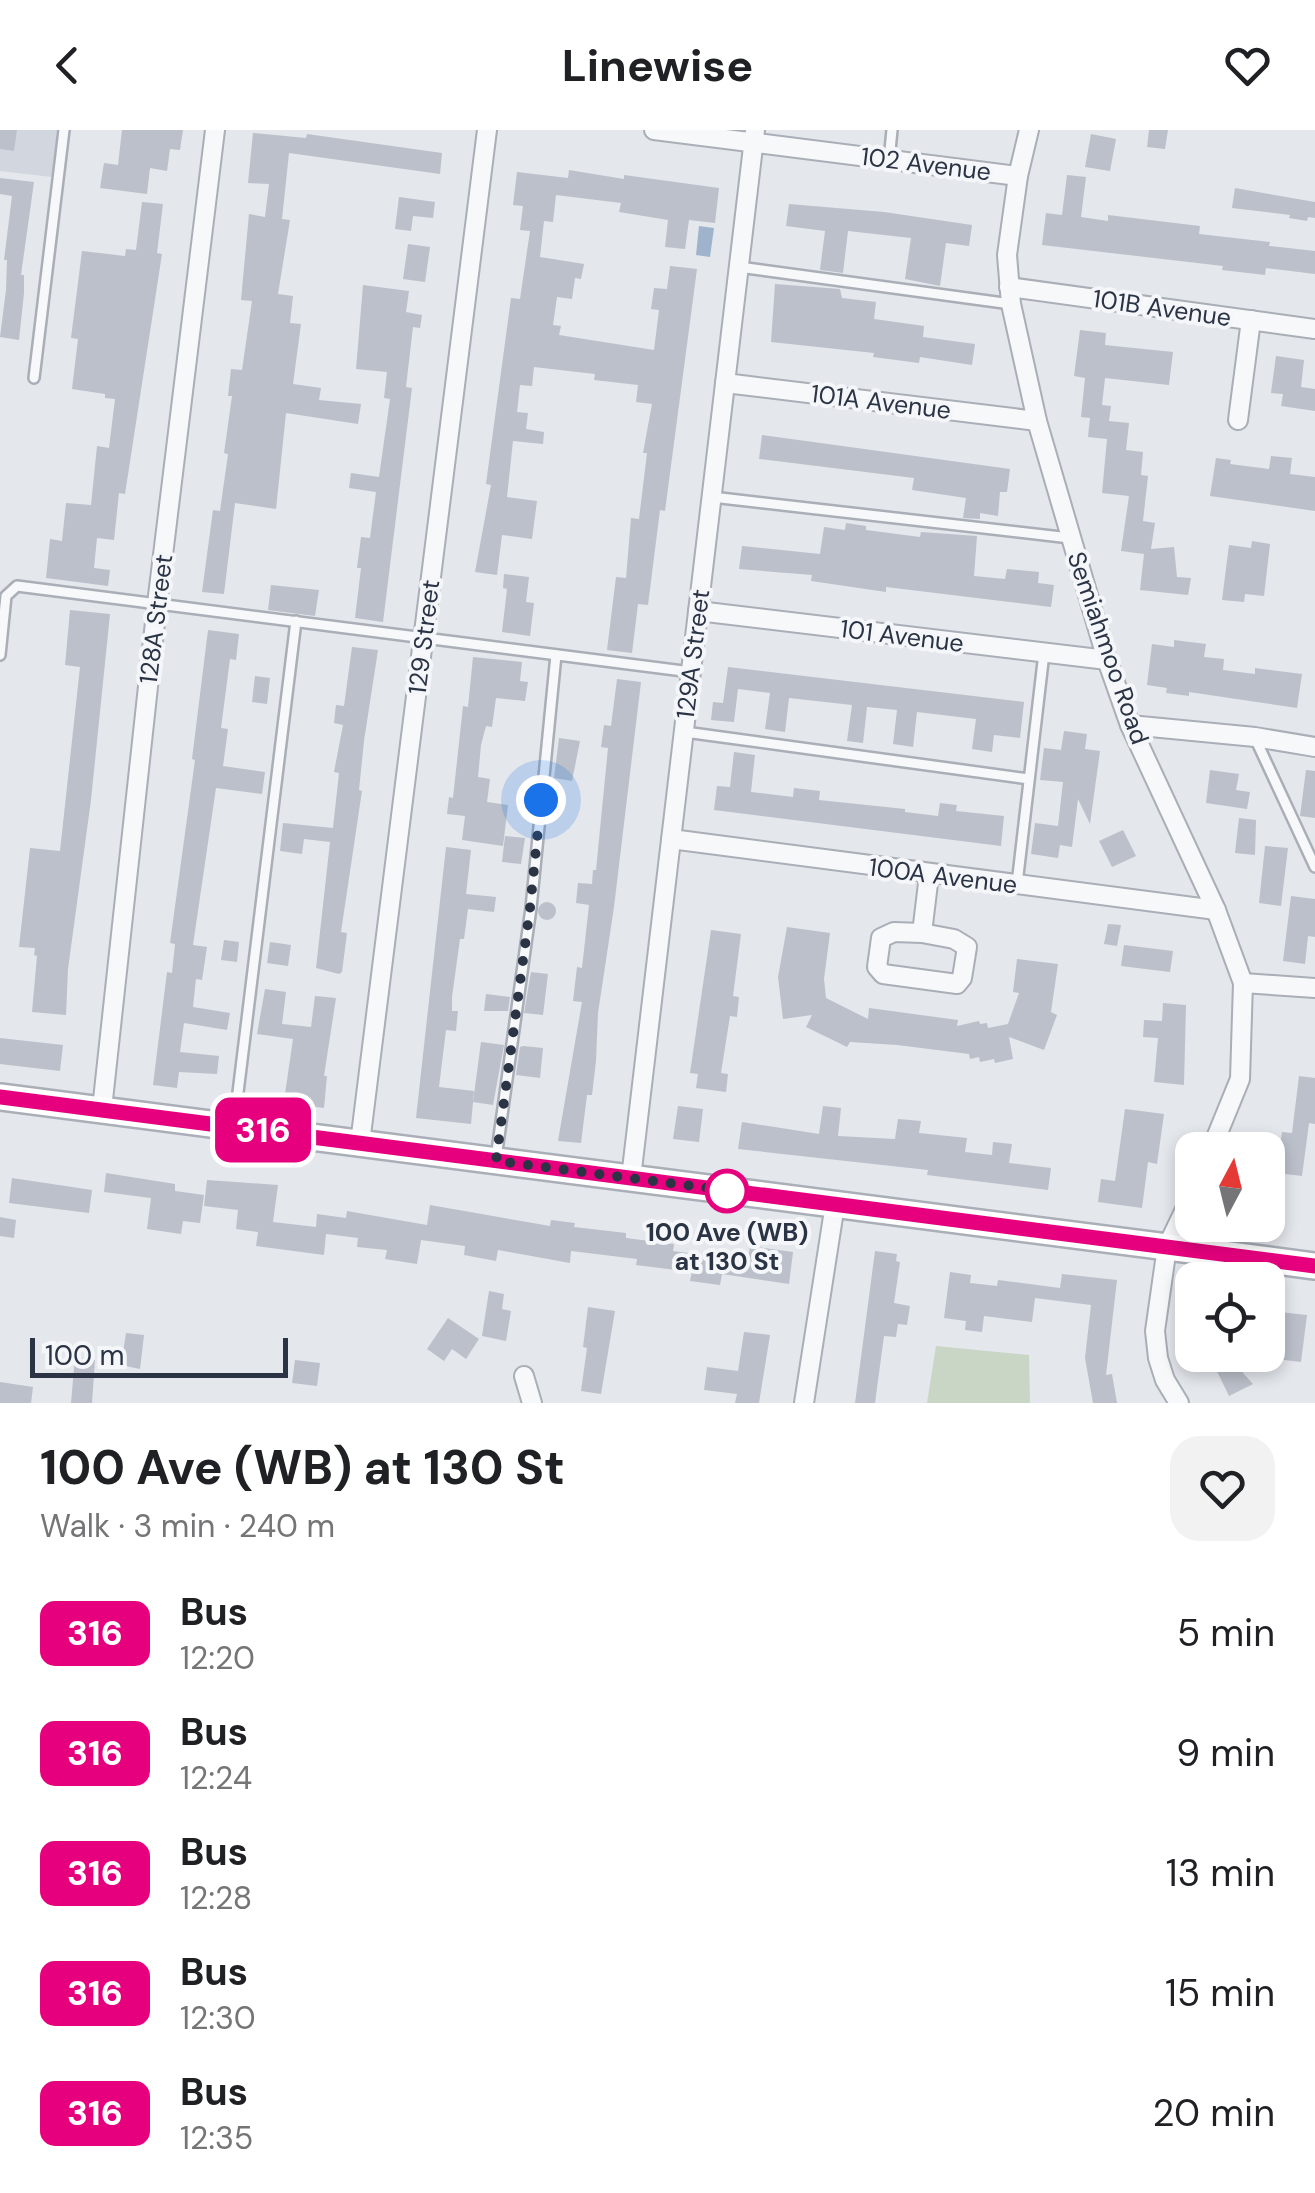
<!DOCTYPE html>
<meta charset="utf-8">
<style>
:root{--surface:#fff;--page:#f2f2f2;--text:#202124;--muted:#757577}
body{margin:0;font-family:"DM Sans",sans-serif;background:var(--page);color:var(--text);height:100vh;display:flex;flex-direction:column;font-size:38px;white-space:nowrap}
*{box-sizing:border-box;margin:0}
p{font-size:32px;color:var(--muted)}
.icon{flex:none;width:55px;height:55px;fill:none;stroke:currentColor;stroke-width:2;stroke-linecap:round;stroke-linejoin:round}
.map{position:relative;height:1273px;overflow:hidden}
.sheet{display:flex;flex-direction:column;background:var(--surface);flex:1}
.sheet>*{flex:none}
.badge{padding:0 20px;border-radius:15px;font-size:35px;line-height:65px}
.needle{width:65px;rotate:7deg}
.buttons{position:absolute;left:1175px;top:1002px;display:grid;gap:20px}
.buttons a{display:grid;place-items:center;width:110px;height:110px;border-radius:20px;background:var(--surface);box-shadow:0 5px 15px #0003;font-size:50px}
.scale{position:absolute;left:30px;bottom:25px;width:258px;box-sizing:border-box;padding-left:10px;border:5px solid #2b3445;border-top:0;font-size:28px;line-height:35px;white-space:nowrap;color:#2b3445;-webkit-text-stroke:8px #f4f6f9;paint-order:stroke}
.you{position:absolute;width:50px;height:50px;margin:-25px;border:8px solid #fff;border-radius:50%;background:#1a73e8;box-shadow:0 0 0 15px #1a73e833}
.map>.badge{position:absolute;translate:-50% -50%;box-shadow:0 0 0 5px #fff}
.round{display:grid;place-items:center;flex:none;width:105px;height:105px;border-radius:30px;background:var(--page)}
.headline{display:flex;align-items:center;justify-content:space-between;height:170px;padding:0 40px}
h1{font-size:48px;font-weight:700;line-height:75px}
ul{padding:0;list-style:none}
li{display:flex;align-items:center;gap:30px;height:120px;padding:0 40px}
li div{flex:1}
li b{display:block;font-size:38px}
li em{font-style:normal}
li .badge{min-width:110px;font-weight:700;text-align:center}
header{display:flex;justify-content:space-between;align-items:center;height:130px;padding:0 40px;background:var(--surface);font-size:45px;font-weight:700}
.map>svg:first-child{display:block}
</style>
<header><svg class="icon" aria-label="back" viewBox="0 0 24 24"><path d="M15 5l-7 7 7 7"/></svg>Linewise<svg class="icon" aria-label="heart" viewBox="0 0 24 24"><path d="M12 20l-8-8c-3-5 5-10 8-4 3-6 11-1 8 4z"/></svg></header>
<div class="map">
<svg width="1315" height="1273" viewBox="0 0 1315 1273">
<rect width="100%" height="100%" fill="#e4e7ec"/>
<path fill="#d2d6de" d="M 0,0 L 57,0 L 52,47 L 0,41 Z"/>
<path fill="#c9d6c5" d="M 936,1216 L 1029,1225 L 1030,1273 L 927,1273 Z"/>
<path fill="#9fb4cc" d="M 699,96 L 714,98 L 710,127 L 696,125 Z"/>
<g fill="#bbc0ca">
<path d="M 0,0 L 17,0 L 14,21 L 0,19 Z"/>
<path d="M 122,0 L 183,0 L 180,20 L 170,19 L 167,41 L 150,38 L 147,64 L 100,58 L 104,33 L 118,35 Z"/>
<path d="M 1149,0 L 1168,0 L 1165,19 L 1147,17 Z"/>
<path d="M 253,3 L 306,8 L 307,4 L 442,23 L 440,44 L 289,23 L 282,89 L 290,90 L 278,164 L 293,166 L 290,193 L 301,194 L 293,254 L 321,258 L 319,270 L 361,274 L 358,294 L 286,283 L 276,379 L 235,373 L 224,464 L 202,462 L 213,380 L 220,381 L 228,324 L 224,323 L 232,266 L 228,266 L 231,239 L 242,240 L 252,171 L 241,170 L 249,84 L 265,87 L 269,54 L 248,53 Z"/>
<path d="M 1091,4 L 1116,9 L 1110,41 L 1085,37 Z"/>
<path d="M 569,40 L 624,49 L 624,45 L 719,58 L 715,93 L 689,90 L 685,119 L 665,117 L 668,90 L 619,82 L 621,73 L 556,65 L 553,92 L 544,91 L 540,127 L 584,134 L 581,149 L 575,148 L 572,169 L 557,167 L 553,195 L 561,196 L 559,205 L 654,220 L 659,180 L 651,179 L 654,158 L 667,159 L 670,136 L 697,139 L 665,381 L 660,380 L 648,475 L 638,474 L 632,523 L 607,520 L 616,447 L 626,448 L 631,388 L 639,389 L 647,323 L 643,323 L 652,274 L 636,272 L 638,255 L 594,250 L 595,244 L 534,237 L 532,256 L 520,255 L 517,282 L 528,283 L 526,299 L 544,302 L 543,314 L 513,311 L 507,367 L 537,371 L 532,409 L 502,405 L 497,445 L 475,442 L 491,355 L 486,354 L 511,168 L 520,169 L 530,101 L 520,100 L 523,76 L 513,75 L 517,42 L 568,48 Z"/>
<path d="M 1067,45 L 1086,47 L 1081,87 L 1108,91 L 1108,85 L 1200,96 L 1199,104 L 1270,112 L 1269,116 L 1315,121 L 1315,144 L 1266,138 L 1265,145 L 1222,140 L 1223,136 L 1042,115 L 1046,83 L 1062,85 Z"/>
<path d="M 0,48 L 34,52 L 21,145 L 24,145 L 24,163 L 19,210 L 0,207 L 6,160 L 7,130 L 4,130 L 12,66 L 0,64 Z"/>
<path d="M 1235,58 L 1315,72 L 1315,88 L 1308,87 L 1307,91 L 1289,88 L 1290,85 L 1232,78 Z"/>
<path d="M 399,67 L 435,72 L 433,88 L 413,86 L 411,101 L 395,99 Z"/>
<path d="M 142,72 L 163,74 L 157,123 L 162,124 L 125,364 L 119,363 L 114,410 L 97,408 L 94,438 L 110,440 L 108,456 L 46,448 L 50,409 L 62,411 L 66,373 L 91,375 L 97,316 L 109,318 L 115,269 L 105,268 L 105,264 L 72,259 L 78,209 L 71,208 L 82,121 L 125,126 L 126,119 L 136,120 Z"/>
<path d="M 789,74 L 884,82 L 972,95 L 969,116 L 946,113 L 940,156 L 905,149 L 911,108 L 848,101 L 843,143 L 820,140 L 825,101 L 786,96 Z"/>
<path d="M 408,114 L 430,117 L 425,152 L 403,149 Z"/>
<path d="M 775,154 L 840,159 L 842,168 L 876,172 L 874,189 L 924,196 L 923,207 L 975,214 L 972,235 L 920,227 L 919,233 L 873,227 L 874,223 L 771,212 Z"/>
<path d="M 363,155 L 409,161 L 406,182 L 422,185 L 420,198 L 413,197 L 406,257 L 412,258 L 383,492 L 355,488 L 361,438 L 357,438 L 361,407 L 370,408 L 376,362 L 349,358 L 351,343 L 379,347 L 390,269 L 384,268 L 387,242 L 356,239 Z"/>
<path d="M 1080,200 L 1106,203 L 1105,215 L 1173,222 L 1169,255 L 1105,248 L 1102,275 L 1111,276 L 1109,291 L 1129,293 L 1126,320 L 1143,322 L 1141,345 L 1148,346 L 1143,391 L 1155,393 L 1151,419 L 1174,417 L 1177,447 L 1191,448 L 1188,465 L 1140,460 L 1144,424 L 1121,421 L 1129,366 L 1102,363 L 1107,309 L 1088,307 L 1090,288 L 1081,287 L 1085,248 L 1074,246 Z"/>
<path d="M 1276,226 L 1304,230 L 1301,257 L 1315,259 L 1315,281 L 1281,276 L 1283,264 L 1271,263 Z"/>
<path d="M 762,305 L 1010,339 L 1007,362 L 1000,362 L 998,386 L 980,383 L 980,389 L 963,388 L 966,368 L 912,360 L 914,348 L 759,329 Z"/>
<path d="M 1271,326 L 1292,328 L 1290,344 L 1315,347 L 1315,381 L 1210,366 L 1216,328 L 1231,330 L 1230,334 L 1269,339 Z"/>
<path d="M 846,393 L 866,396 L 866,400 L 920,407 L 921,402 L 977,406 L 974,446 L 1005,449 L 1007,439 L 1039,442 L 1038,453 L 1054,455 L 1051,477 L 886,457 L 886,462 L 811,451 L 812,445 L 739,439 L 742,416 L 820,424 L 824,397 L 845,400 Z"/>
<path d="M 1252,411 L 1270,414 L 1264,466 L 1245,464 L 1244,472 L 1222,470 L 1229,415 L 1251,418 Z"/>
<path d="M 504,444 L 529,447 L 526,472 L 534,473 L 530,506 L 502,502 L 507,459 L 503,458 Z"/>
<path d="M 271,455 L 319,460 L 315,486 L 268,480 Z"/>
<path d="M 70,480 L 110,484 L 91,670 L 68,839 L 66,885 L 32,882 L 37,826 L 34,825 L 35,818 L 19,817 L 30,718 L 60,721 L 80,537 L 65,535 Z"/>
<path d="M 208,500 L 239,504 L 236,530 L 230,529 L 221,598 L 228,599 L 223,636 L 265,642 L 262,664 L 216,658 L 193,815 L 207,817 L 202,850 L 196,849 L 193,877 L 230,883 L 227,900 L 184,893 L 180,922 L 219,926 L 217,944 L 179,942 L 177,958 L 153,955 L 167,842 L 172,843 L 175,814 L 170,813 L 195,630 L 192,629 Z"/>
<path d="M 1174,510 L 1206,514 L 1204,527 L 1224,529 L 1223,540 L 1255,544 L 1255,538 L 1302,544 L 1297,578 L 1189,562 L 1189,566 L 1166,563 L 1167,558 L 1147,555 L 1152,514 L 1174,517 Z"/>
<path d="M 352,517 L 378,520 L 364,611 L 359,660 L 362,661 L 341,802 L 347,803 L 342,842 L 339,844 L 316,838 L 330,712 L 304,709 L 302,724 L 280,721 L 283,693 L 333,698 L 339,643 L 334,642 L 343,595 L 334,593 L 336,575 L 344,576 Z"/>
<path d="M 473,527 L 522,532 L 520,551 L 528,552 L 525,571 L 496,568 L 492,597 L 486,596 L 481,615 L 478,647 L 490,649 L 487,672 L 508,675 L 503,716 L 462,710 L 465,686 L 447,684 L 449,667 L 453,668 L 463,576 L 468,577 Z"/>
<path d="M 728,537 L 1024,572 L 1020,608 L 994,605 L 992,622 L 972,619 L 976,589 L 917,582 L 913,617 L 893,614 L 897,580 L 867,577 L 863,613 L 847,611 L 852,575 L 789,568 L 785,602 L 765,599 L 770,563 L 738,559 L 734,592 L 711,590 L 713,572 L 723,573 Z"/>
<path d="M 255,546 L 270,548 L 267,574 L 252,572 Z"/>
<path d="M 617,549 L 641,552 L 614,777 L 598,883 L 596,931 L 592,965 L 587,965 L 581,1013 L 558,1011 L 582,872 L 573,871 L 577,837 L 582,838 L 589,775 L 576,773 L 578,753 L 592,754 L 593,740 L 596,740 L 608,618 L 601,617 L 604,595 L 611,596 Z"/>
<path d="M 1064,601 L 1087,604 L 1085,619 L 1100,621 L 1090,694 L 1078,669 L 1072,717 L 1060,715 L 1058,728 L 1031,724 L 1035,693 L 1058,696 L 1063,652 L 1040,650 L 1044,618 L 1061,620 Z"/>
<path d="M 559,608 L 580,611 L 572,651 L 554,648 Z"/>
<path d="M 734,622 L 755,625 L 751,662 L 793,667 L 794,658 L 820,661 L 819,670 L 905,679 L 905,682 L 938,686 L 940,673 L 957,675 L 956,681 L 1004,686 L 1001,716 L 714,680 L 717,656 L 730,657 Z"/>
<path d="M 1210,640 L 1239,644 L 1236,660 L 1250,662 L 1247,679 L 1206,673 Z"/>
<path d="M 1306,640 L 1315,641 L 1315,688 L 1300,686 Z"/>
<path d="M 1239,688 L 1256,690 L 1255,725 L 1235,723 Z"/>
<path d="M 1123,700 L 1136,726 L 1112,737 L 1099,711 Z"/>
<path d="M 505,706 L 525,708 L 521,734 L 502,732 Z"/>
<path d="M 1265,716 L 1288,718 L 1281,776 L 1259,773 Z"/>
<path d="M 446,717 L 471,720 L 466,764 L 496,767 L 494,782 L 468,779 L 464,809 L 460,809 L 452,867 L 452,881 L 458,881 L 456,901 L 446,900 L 439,957 L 474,961 L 471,994 L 416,988 Z"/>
<path d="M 1291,766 L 1315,769 L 1315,807 L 1308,806 L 1305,834 L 1283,831 Z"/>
<circle cx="547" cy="781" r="9"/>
<path d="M 1108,794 L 1121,795 L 1117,816 L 1104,814 Z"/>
<path d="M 787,797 L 830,803 L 824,849 L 826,868 L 868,889 L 869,878 L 958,890 L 957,896 L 979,891 L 980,894 L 987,893 L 988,898 L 1008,894 L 1019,863 L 1013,862 L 1017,829 L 1058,834 L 1051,882 L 1057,885 L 1044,920 L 1009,907 L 1013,929 L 995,933 L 994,929 L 980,932 L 979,927 L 970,929 L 969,924 L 897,915 L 850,912 L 847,917 L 806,897 L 812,885 L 783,889 L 778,847 Z"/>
<path d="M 711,800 L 741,804 L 733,866 L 739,867 L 737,887 L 730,886 L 721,943 L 728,944 L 726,962 L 696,958 L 698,944 L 690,943 Z"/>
<path d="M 224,810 L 239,812 L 237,832 L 221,830 Z"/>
<path d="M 270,812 L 291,815 L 288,836 L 267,833 Z"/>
<path d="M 1124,815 L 1173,821 L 1170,842 L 1121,836 Z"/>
<path d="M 531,842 L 548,844 L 543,885 L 524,883 Z"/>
<path d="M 265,859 L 286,862 L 282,894 L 311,897 L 315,866 L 336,868 L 324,946 L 327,946 L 324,978 L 302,975 L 303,966 L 285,964 L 293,909 L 257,904 Z"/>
<path d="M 486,864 L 510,867 L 508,881 L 484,881 Z"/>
<path d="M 1163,873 L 1186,875 L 1184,955 L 1154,952 L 1158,908 L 1143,907 L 1144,890 L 1162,891 Z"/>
<path d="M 0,908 L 63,915 L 60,941 L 0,934 Z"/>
<path d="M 481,912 L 504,915 L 493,975 L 473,972 Z"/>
<path d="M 523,916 L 543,918 L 540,948 L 516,945 L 520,917 Z"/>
<path d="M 1299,946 L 1315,948 L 1315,994 L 1309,993 L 1302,1046 L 1277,1043 L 1282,1002 L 1292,1003 Z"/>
<path d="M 678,976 L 703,979 L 699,1012 L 673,1009 Z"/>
<path d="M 823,976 L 841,978 L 838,1006 L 895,1009 L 898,989 L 921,991 L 919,1003 L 967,1008 L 965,1022 L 992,1025 L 993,1012 L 1012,1014 L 1009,1033 L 1051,1038 L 1048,1060 L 927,1045 L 928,1040 L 738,1019 L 742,992 L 819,1004 Z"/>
<path d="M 1125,979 L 1164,984 L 1157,1034 L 1148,1032 L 1142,1078 L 1098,1072 L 1101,1049 L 1115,1051 Z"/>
<path d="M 106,1043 L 175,1054 L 175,1061 L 204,1065 L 200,1093 L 183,1091 L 181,1104 L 147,1099 L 151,1068 L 104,1062 Z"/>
<path d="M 12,1048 L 92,1060 L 89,1083 L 9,1073 Z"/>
<path d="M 207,1050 L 278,1055 L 273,1092 L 316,1097 L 317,1084 L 346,1088 L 347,1081 L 427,1095 L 430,1075 L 550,1096 L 551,1090 L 575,1093 L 574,1097 L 626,1103 L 626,1108 L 674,1114 L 673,1121 L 748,1131 L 750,1116 L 793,1122 L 789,1154 L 722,1144 L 720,1155 L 690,1151 L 692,1142 L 636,1135 L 637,1129 L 571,1121 L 570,1133 L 498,1120 L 496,1131 L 464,1125 L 465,1116 L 421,1110 L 417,1134 L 385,1129 L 387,1120 L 357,1117 L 358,1108 L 326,1104 L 324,1125 L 256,1116 L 258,1102 L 236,1099 L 238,1080 L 204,1076 Z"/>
<path d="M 1268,1069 L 1285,1072 L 1282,1093 L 1268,1090 Z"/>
<path d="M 0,1087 L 16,1090 L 14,1108 L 0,1106 Z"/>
<path d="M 875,1121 L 897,1124 L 896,1131 L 900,1132 L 894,1173 L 910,1176 L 907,1195 L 898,1194 L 896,1207 L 884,1206 L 875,1273 L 855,1273 Z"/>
<path d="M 950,1142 L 971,1145 L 970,1153 L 997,1156 L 998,1150 L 1060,1158 L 1062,1144 L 1117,1150 L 1106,1245 L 1112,1244 L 1117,1273 L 1093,1273 L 1085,1228 L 1091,1175 L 1035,1168 L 1032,1192 L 984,1186 L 982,1202 L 965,1200 L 966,1191 L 944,1188 Z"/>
<path d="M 489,1161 L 504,1164 L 502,1179 L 511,1181 L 506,1211 L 482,1206 Z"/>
<path d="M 588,1177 L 615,1181 L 601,1264 L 581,1261 L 587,1218 L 583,1217 Z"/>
<path d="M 1270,1181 L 1307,1185 L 1301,1232 L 1268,1228 Z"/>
<path d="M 448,1188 L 479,1209 L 466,1229 L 452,1219 L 444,1231 L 427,1219 Z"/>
<path d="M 744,1202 L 770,1205 L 759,1273 L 735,1273 L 737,1264 L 704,1260 L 707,1237 L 738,1241 Z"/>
<path d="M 126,1203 L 144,1205 L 140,1239 L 121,1235 Z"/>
<path d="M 1221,1225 L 1234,1225 L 1243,1243 L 1253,1254 L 1229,1266 L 1211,1229 Z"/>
<path d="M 75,1227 L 95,1230 L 92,1273 L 71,1273 Z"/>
<path d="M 295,1230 L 320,1233 L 317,1256 L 292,1253 Z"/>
<path d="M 0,1252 L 33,1257 L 31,1273 L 0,1273 Z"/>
</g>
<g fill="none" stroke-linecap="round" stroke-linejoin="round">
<g stroke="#a9aeb7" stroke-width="14">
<g id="lane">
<path d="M 889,30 L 892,0"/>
<path d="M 739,137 L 1011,174"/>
<path d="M 34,248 L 64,0"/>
<path d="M 712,367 L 1070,408"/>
<path d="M 0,525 L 6,466 L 17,456 L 691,542"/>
<path d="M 685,602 L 1029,649"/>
<path d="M 1255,608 L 1315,737"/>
<path d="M 1017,754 L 1044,523"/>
<path d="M 234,995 L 296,491"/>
<path d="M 496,1028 L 531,778 L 556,525"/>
</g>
</g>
<g stroke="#a9aeb7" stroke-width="22">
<g id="street">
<path d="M 654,0 L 1018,46"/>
<path d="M 1029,0 L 1018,46 L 1007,125 L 1011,174 L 1037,291 L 1107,530 L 1130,595 L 1216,780 L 1243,853 L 1240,949 L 1211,1020"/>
<path d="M 1009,157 L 1315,199"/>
<path d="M 725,253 L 1037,291"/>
<path d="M 1238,290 L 1251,190"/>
<path d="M 698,481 L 1107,530"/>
<path d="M 1130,595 L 1255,607 L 1315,617"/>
<path d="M 671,709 L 1216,780"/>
<path d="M 922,803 L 954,809 L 967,817 L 962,848 L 957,854 L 883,844 L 877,837 L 881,808 L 894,802 L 922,803 L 929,745"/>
<path d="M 1243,853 L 1315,858"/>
<path d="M 102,979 L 157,474 L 215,0"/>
<path d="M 360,1013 L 487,0"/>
<path d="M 631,1048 L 755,0"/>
<path d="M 524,1246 L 532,1273"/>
<path d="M 804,1273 L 835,1074"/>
<path d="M 1179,1273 L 1165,1250 L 1158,1228 L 1155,1201 L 1167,1117 L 1192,1065"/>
</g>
</g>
<g stroke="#a9aeb7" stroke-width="30">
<path id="secondary" d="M 0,967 L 1315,1136"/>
</g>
<use href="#lane" stroke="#f7f8fa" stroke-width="9"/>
<use href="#street" stroke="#f7f8fa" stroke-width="18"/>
<use href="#secondary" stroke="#fff" stroke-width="25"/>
</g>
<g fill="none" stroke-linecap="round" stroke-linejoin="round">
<g stroke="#fff" stroke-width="22">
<path id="line" d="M 0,967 L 1315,1136"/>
</g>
<use href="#line" stroke="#e6007e" stroke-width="15"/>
<path stroke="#2b3445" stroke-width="10" stroke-dasharray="0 18" d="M 541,670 L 530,778 L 496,1031 L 732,1061 L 727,1061"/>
</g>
<circle fill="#fff" stroke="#e6007e" stroke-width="5" cx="727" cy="1061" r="20"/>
<g text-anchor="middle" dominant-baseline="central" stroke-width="8" stroke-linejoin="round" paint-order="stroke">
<g font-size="25" fill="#2b3445" stroke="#f4f6f9">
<text transform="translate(926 34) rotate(7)">102 Avenue</text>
<text transform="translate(1162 178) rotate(8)">101B Avenue</text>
<text transform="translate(881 272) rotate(7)">101A Avenue</text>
<text transform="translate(156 489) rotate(-83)">128A Street</text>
<text transform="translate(902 506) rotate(7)">101 Avenue</text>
<text transform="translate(424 507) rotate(-83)">129 Street</text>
<text transform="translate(1108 518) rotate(71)">Semiahmoo Road</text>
<text transform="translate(693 524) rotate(-83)">129A Street</text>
<text transform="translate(943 746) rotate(7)">100A Avenue</text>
</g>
<g font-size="25" font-weight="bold" fill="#2b3445" stroke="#f4f6f9">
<text x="727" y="1102">100 Ave (WB)<tspan x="727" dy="29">at 130 St</tspan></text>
</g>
</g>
</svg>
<div class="buttons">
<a><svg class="needle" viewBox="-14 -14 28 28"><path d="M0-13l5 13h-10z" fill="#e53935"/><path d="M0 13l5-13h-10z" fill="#757577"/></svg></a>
<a><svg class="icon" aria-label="locate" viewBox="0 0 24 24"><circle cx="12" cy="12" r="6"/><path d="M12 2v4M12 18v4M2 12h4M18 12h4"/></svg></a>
</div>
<div class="scale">100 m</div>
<div class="you" style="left:541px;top:670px"></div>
<b class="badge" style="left:263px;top:1000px;background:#e6007e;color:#fff">316</b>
</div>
<section class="sheet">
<div class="headline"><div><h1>100 Ave (WB) at 130 St</h1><p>Walk · 3 min · 240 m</p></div><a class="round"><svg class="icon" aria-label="heart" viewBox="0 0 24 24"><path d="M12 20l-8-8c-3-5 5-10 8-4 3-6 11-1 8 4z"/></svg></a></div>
<ul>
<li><span class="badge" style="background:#e6007e;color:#fff">316</span><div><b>Bus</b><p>12:20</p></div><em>5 min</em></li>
<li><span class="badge" style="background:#e6007e;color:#fff">316</span><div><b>Bus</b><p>12:24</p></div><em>9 min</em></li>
<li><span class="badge" style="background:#e6007e;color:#fff">316</span><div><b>Bus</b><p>12:28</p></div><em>13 min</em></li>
<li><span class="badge" style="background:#e6007e;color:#fff">316</span><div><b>Bus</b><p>12:30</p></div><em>15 min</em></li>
<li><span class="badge" style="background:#e6007e;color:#fff">316</span><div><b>Bus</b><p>12:35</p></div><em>20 min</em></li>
</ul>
</section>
